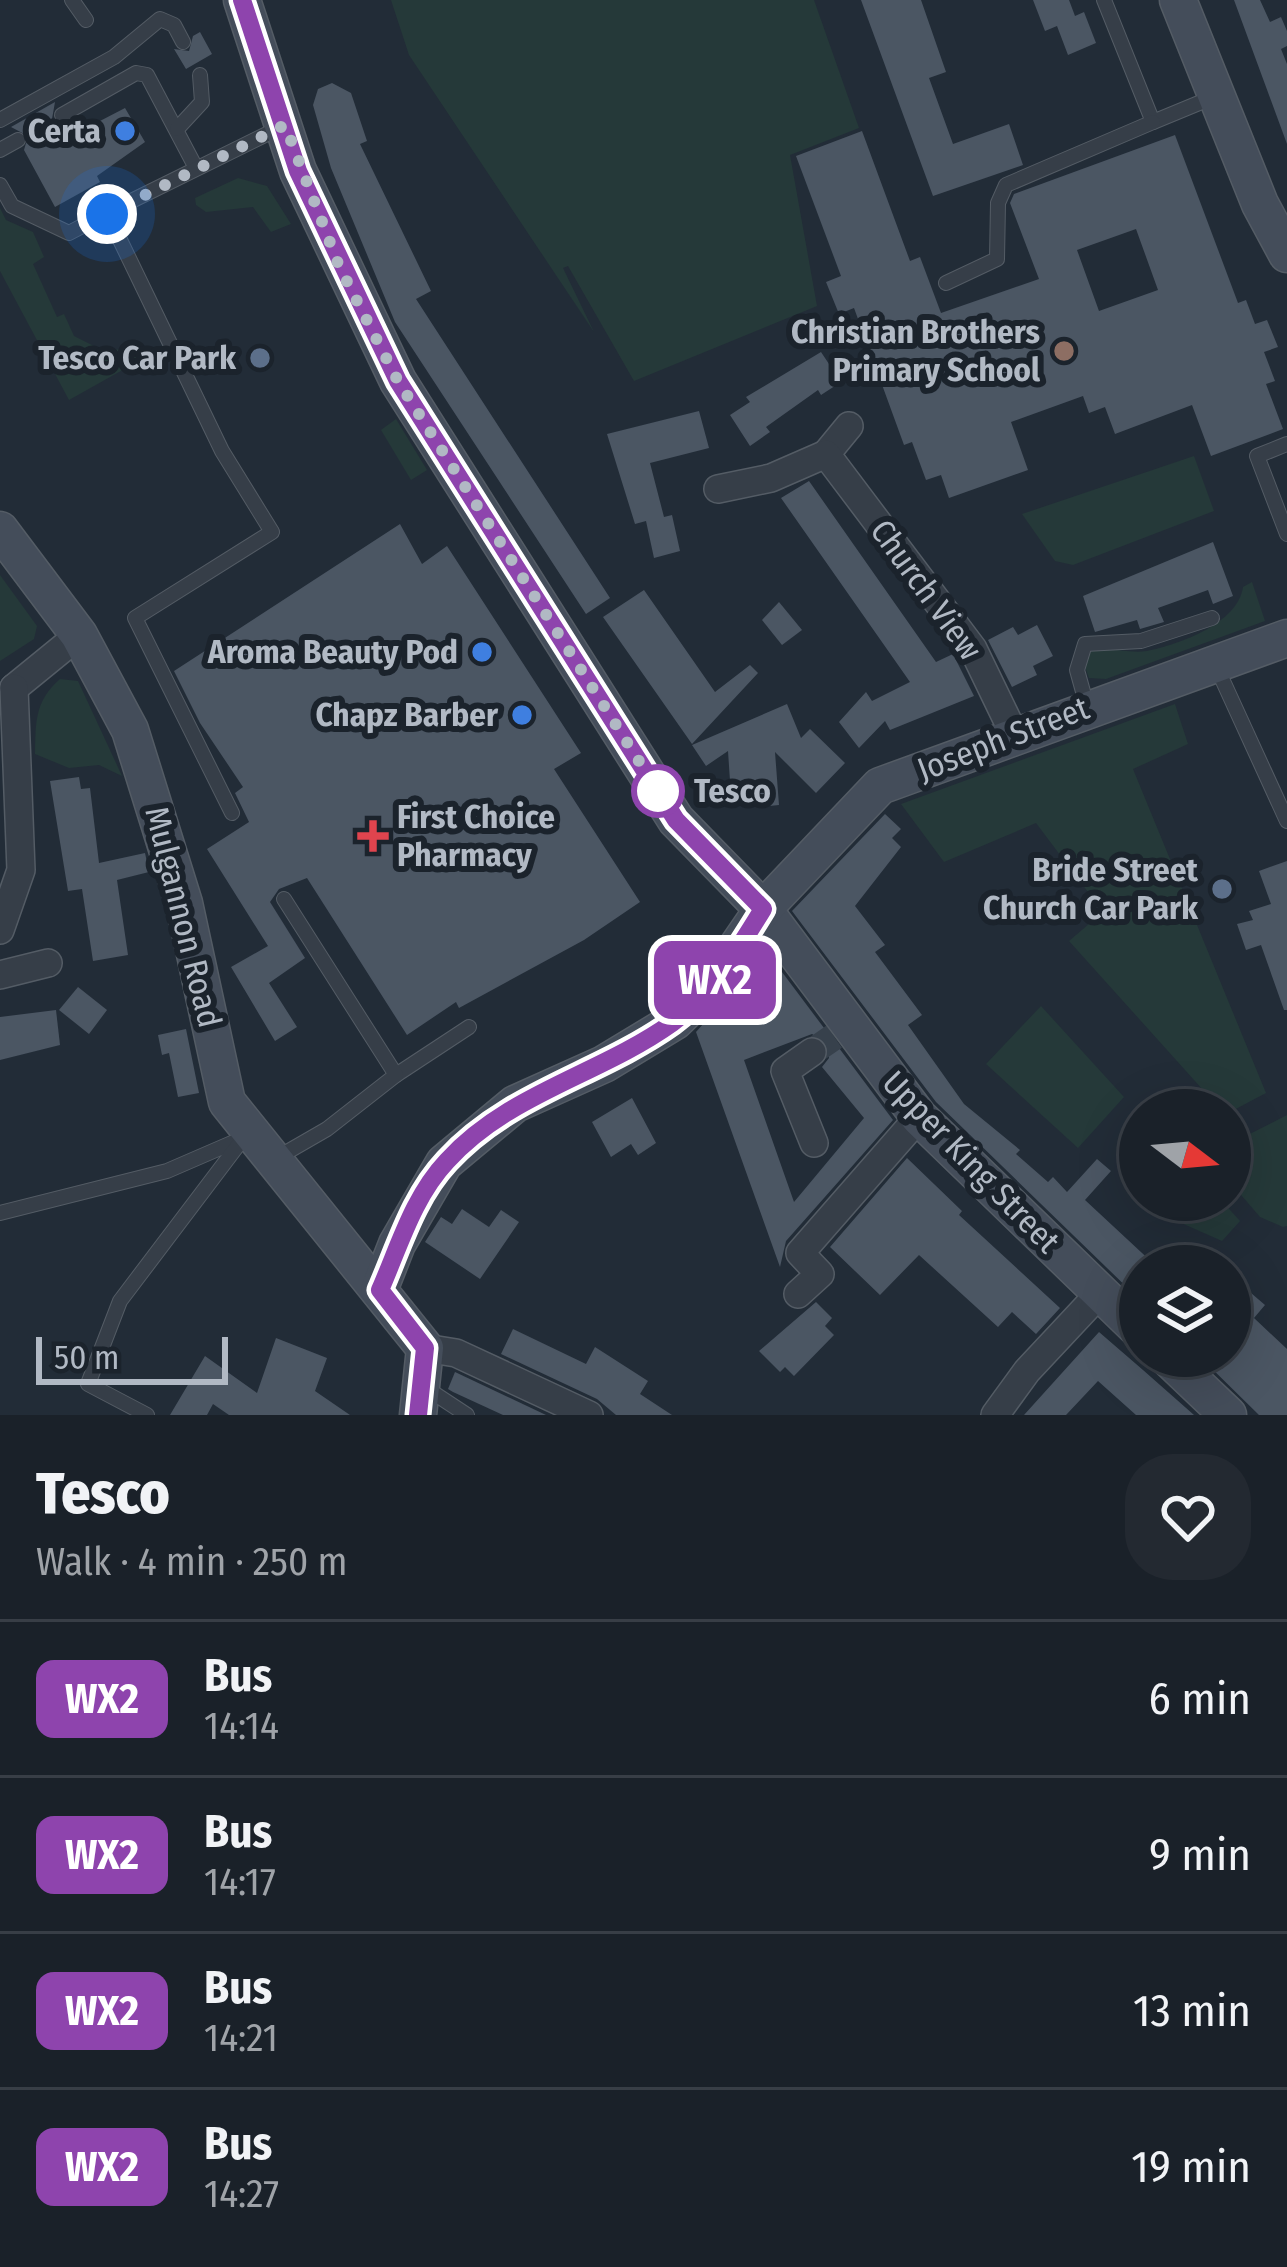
<!DOCTYPE html>
<meta charset="utf-8">
<style>
:root{--surface:#1a2129;--page:#232931;--text:#f1f3f6;--muted:#9fa3a8;--line:#383e46}
body{margin:0;font-family:"Fira Sans Condensed",sans-serif;background:var(--page);color:var(--text);height:100vh;display:flex;flex-direction:column;font-size:45px;white-space:nowrap}
*{box-sizing:border-box;margin:0}
p{font-size:39px;color:var(--muted)}
.icon{flex:none;width:66px;height:66px;fill:none;stroke:currentColor;stroke-width:2;stroke-linecap:round;stroke-linejoin:round}
.map{position:relative;height:1415px;overflow:hidden}
.drawer{display:flex;flex-direction:column;background:var(--surface);flex:1}
.drawer>*{flex:none}
.badge{padding:0 24px;border-radius:18px;font-size:42px;line-height:78px}
.needle{width:78px;rotate:106deg}
.buttons{position:absolute;left:1119px;top:1089px;display:grid;gap:24px}
.buttons a{display:grid;place-items:center;width:132px;height:132px;border-radius:50%;background:var(--surface);box-shadow:0 12px 48px #0002,0 0 0 3px var(--line);font-size:60px}
.scale{position:absolute;left:36px;bottom:30px;width:192px;box-sizing:border-box;padding-left:12px;border:6px solid #b1b9c4;border-top:0;font-size:33px;line-height:42px;white-space:nowrap;color:#b1b9c4;-webkit-text-stroke:9px #1b232c;paint-order:stroke}
.you{position:absolute;width:60px;height:60px;margin:-30px;border:9px solid #fff;border-radius:50%;background:#1a73e8;box-shadow:0 0 0 18px #1a73e833}
.map>.badge{position:absolute;translate:-50% -50%;box-shadow:0 0 0 6px #fff}
.round{display:grid;place-items:center;flex:none;width:126px;height:126px;border-radius:48px;background:var(--page)}
.overview{display:flex;align-items:center;justify-content:space-between;height:204px;padding:0 36px}
h1{font-size:57px;font-weight:800;line-height:90px}
ul{padding:0;list-style:none}
li{display:flex;align-items:center;gap:36px;height:156px;padding:0 36px;border-top:3px solid var(--line)}
li div{flex:1}
li b{display:block;font-size:45px}
li em{font-style:normal}
li .badge{min-width:132px;font-weight:700;text-align:center}
.map>svg:first-child{display:block}
</style>
<div class="map">
<svg width="1287" height="1415" viewBox="0 0 1287 1415">
<rect width="100%" height="100%" fill="#222c37"/>
<g fill="#253939">
<path d="M 391,0 L 814,0 L 859,128 L 790,155 L 817,306 L 634,381 L 568,266 L 563,268 L 594,332 L 409,55 Z"/>
<path d="M 238,178 L 267,186 L 291,224 L 271,232 L 253,207 L 206,212 L 196,205 L 195,198 Z"/>
<path d="M 0,208 L 6,220 L 33,232 L 44,257 L 33,264 L 57,317 L 64,314 L 74,336 L 104,351 L 147,346 L 153,353 L 69,400 L 0,271 Z"/>
<path d="M 396,419 L 427,470 L 411,480 L 381,430 Z"/>
<path d="M 1194,456 L 1214,511 L 1073,565 L 1055,561 L 1022,514 Z"/>
<path d="M 0,575 L 37,626 L 34,639 L 0,661 Z"/>
<path d="M 1252,582 L 1265,621 L 1106,679 L 1089,678 L 1085,667 L 1091,651 C 1110,646 1128,654 1147,651 C 1181,644 1238,623 1243,587 Z"/>
<path d="M 60,679 L 78,681 L 122,776 L 99,765 L 69,768 L 35,754 C 36,722 34,702 60,679 Z"/>
<path d="M 1175,704 L 1188,744 L 1133,769 L 1266,1093 L 1230,1112 L 1221,1110 L 1069,941 L 1103,912 L 1036,823 L 944,862 L 901,804 Z"/>
<path d="M 1041,1006 L 1124,1097 L 1078,1148 L 986,1064 Z"/>
<path d="M 1287,1115 L 1287,1226 L 1283,1227 L 1260,1217 L 1230,1182 L 1230,1144 Z"/>
<path d="M 1149,1200 L 1221,1200 L 1240,1221 L 1222,1241 L 1143,1206 Z"/>
</g>
<g fill="#4b5663" fill-rule="evenodd">
<path d="M 861,0 L 921,0 L 946,72 L 929,78 L 953,144 L 1009,124 L 1023,165 L 933,196 Z"/>
<path d="M 1033,0 L 1069,0 L 1075,16 L 1084,12 L 1096,43 L 1068,55 L 1057,26 L 1045,31 Z"/>
<path d="M 1234,0 L 1260,0 L 1270,22 L 1281,17 L 1287,31 L 1287,46 L 1281,49 L 1287,64 L 1287,144 Z"/>
<path d="M 200,32 L 212,54 L 186,69 L 174,49 L 189,51 L 193,36 Z"/>
<path d="M 332,83 L 351,93 L 367,141 L 360,144 L 431,291 L 416,299 L 610,598 L 586,614 L 395,322 L 331,168 L 313,105 L 318,89 Z"/>
<path d="M 55,102 L 52,119 L 68,125 L 73,135 L 125,108 L 145,142 L 97,176 L 100,182 L 55,207 L 24,150 L 28,136 L 11,127 Z"/>
<path d="M 862,131 L 910,261 L 920,257 L 941,313 L 1039,279 L 1010,203 L 1014,194 L 1175,135 L 1238,303 L 1246,300 L 1255,324 L 1267,320 L 1278,347 L 1264,352 L 1275,381 L 1266,384 L 1283,429 L 1211,456 L 1192,405 L 1115,434 L 1105,407 L 1089,413 L 1083,396 L 1011,422 L 1028,470 L 949,498 L 941,475 L 926,480 L 912,442 L 904,445 L 854,308 L 839,314 L 826,282 L 841,276 L 796,156 ZM 1136,229 L 1158,290 L 1099,311 L 1077,250 Z"/>
<path d="M 821,352 L 841,382 L 821,395 L 818,390 L 766,427 L 770,432 L 750,446 L 730,415 L 750,402 L 746,397 Z"/>
<path d="M 699,411 L 709,448 L 650,463 L 664,517 L 672,515 L 680,551 L 654,558 L 646,521 L 635,524 L 607,434 Z"/>
<path d="M 809,481 L 936,662 L 953,654 L 974,696 L 890,730 L 885,721 L 859,748 L 839,722 L 866,692 L 872,701 L 910,682 L 781,498 Z"/>
<path d="M 400,524 L 422,564 L 447,546 L 581,753 L 554,769 L 640,902 L 584,940 L 459,1008 L 456,1002 L 407,1035 L 307,878 L 279,889 L 270,902 L 305,958 L 269,983 L 297,1027 L 275,1041 L 231,967 L 268,946 L 207,849 L 249,822 L 235,793 L 243,787 L 200,723 L 174,671 Z"/>
<path d="M 1213,542 L 1233,596 L 1213,604 L 1208,590 L 1158,608 L 1164,622 L 1140,629 L 1137,620 L 1095,632 L 1083,596 Z"/>
<path d="M 644,590 L 715,692 L 750,665 L 758,673 L 692,744 L 603,617 Z"/>
<path d="M 779,602 L 802,630 L 782,645 L 762,620 Z"/>
<path d="M 1037,625 L 1053,656 L 1033,666 L 1037,675 L 1012,687 L 988,640 L 1013,627 L 1018,635 Z"/>
<path d="M 787,704 L 801,738 L 810,729 L 845,763 L 816,793 L 775,752 L 779,805 L 760,807 L 759,795 L 731,796 L 728,751 L 706,766 L 692,745 Z"/>
<path d="M 79,777 L 81,789 L 90,788 L 99,863 L 145,853 L 149,872 L 117,880 L 128,955 L 93,961 L 82,889 L 68,891 L 50,781 Z"/>
<path d="M 885,814 L 901,829 L 892,838 L 901,847 L 855,906 L 885,945 L 875,952 L 922,1015 L 908,1025 L 964,1104 L 1020,1150 L 1016,1154 L 1048,1182 L 1053,1177 L 1067,1192 L 1097,1159 L 1111,1171 L 1085,1200 L 1156,1266 L 1140,1266 L 1140,1300 L 936,1102 L 792,911 Z"/>
<path d="M 1287,861 L 1287,1010 L 1284,1010 L 1261,945 L 1246,950 L 1237,924 L 1253,920 L 1249,911 L 1271,904 L 1259,871 Z"/>
<path d="M 767,952 L 893,1120 L 786,1241 L 780,1267 L 696,1032 ZM 812,1034 L 827,1043 L 829,1058 L 822,1067 L 864,1118 L 794,1202 L 744,1060 Z"/>
<path d="M 78,987 L 107,1010 L 89,1034 L 59,1010 Z"/>
<path d="M 56,1010 L 60,1045 L 0,1060 L 0,1017 Z"/>
<path d="M 186,1029 L 199,1093 L 178,1097 L 169,1053 L 162,1055 L 158,1035 Z"/>
<path d="M 632,1098 L 656,1143 L 638,1155 L 631,1144 L 611,1157 L 592,1122 Z"/>
<path d="M 907,1158 L 962,1211 L 959,1215 L 1060,1308 L 1036,1334 L 1012,1312 L 998,1327 L 919,1255 L 880,1295 L 830,1247 Z"/>
<path d="M 462,1209 L 489,1227 L 501,1210 L 519,1222 L 480,1279 L 425,1242 L 441,1217 L 452,1224 Z"/>
<path d="M 1230,1275 L 1265,1305 L 1254,1318 L 1287,1349 L 1287,1415 L 1259,1415 L 1199,1356 L 1230,1356 Z"/>
<path d="M 816,1302 L 832,1318 L 825,1326 L 834,1335 L 794,1376 L 785,1367 L 780,1372 L 759,1351 Z"/>
<path d="M 513,1329 L 586,1364 L 595,1347 L 648,1381 L 640,1394 L 672,1415 L 616,1415 L 597,1399 L 501,1354 Z"/>
<path d="M 1099,1332 L 1143,1370 L 1194,1415 L 1136,1415 L 1098,1381 L 1066,1415 L 1024,1415 Z"/>
<path d="M 276,1338 L 327,1358 L 315,1391 L 350,1415 L 229,1415 L 213,1404 L 207,1415 L 170,1415 L 205,1356 L 257,1393 Z"/>
<path d="M 455,1372 L 546,1415 L 503,1415 L 453,1392 L 448,1389 Z"/>
</g>
<g fill="none" stroke-linecap="round" stroke-linejoin="round">
<path stroke="#37414c" stroke-width="27" stroke-dasharray="27 14" stroke-linecap="butt" d="M 812,1052 L 838,1034"/>
<g stroke="#545c65" stroke-width="16">
<g id="lane">
<path d="M 72,0 L 86,20"/>
<path d="M 1104,0 L 1153,122 L 1216,96"/>
<path d="M 62,115 L 136,73 L 147,75 L 196,168"/>
<path d="M 0,120 L 114,57 L 160,19 L 174,25 L 183,42"/>
<path d="M 177,129 L 202,102 L 200,75"/>
<path d="M 0,150 L 18,140"/>
<path d="M 0,185 L 12,206 L 69,233 L 107,213"/>
<path d="M 946,283 L 997,259 L 998,203 L 1006,185 L 1153,122"/>
<path d="M 1287,444 L 1257,456 L 1287,534"/>
<path d="M 1217,668 L 1287,821"/>
<path d="M 1087,706 L 1077,670 L 1085,644 L 1141,641 L 1212,618"/>
<path d="M 232,813 L 135,618 L 272,532 L 222,451 L 107,213 L 279,128"/>
<path d="M 396,1075 L 469,1027"/>
<path d="M 275,1159 L 327,1129 L 396,1075 L 284,899"/>
<path d="M 0,1213 L 167,1171 L 234,1142"/>
<path d="M 426,1388 L 467,1415"/>
<path d="M 147,1415 L 88,1384 L 120,1301 L 248,1132"/>
</g>
</g>
<g stroke="#545c65" stroke-width="30">
<g id="street">
<path d="M 826,454 L 849,426"/>
<path d="M 718,489 L 771,478 L 826,454 L 973,649 L 1014,734"/>
<path d="M 14,688 L 79,635"/>
<path d="M 0,930 L 21,870 L 14,688"/>
<path d="M 0,975 L 48,963"/>
<path d="M 812,1052 L 785,1071 L 814,1143"/>
<path d="M 798,1294 L 820,1274 L 800,1253 L 919,1117"/>
<path d="M 425,1348 L 456,1353 L 589,1415"/>
<path d="M 995,1415 L 1027,1371 L 1100,1293"/>
</g>
</g>
<g stroke="#545c65" stroke-width="39">
<g id="secondary">
<path d="M 242,0 L 298,171 L 398,381 L 676,820 L 763,909 L 919,1117 L 1140,1331"/>
<path d="M 1178,0 L 1260,204 L 1287,254"/>
<path d="M 0,530 L 79,635 L 130,730 L 184,903 L 227,1102 L 425,1348 L 418,1415"/>
<path d="M 379,1290 L 397,1244 L 444,1163 L 515,1104 L 604,1064 L 675,1021 L 709,988 L 763,909 L 880,786 L 1287,638"/>
<path d="M 1166,1356 L 1228,1415"/>
</g>
</g>
<use href="#lane" stroke="#363e48" stroke-width="14"/>
<use href="#street" stroke="#363e48" stroke-width="27"/>
<use href="#secondary" stroke="#444d5a" stroke-width="36"/>
</g>
<g fill="none" stroke-linecap="round" stroke-linejoin="round">
<g stroke="#fff" stroke-width="27">
<path id="line" d="M 242,0 L 298,171 L 398,381 L 676,820 L 763,909 C 738,950 711,994 672,1023 C 599,1075 509,1093 447,1161 C 413,1197 399,1247 380,1290 L 425,1348 L 418,1415"/>
</g>
<use href="#line" stroke="#8e44ad" stroke-width="18"/>
<path stroke="#b1b9c4" stroke-width="12" stroke-dasharray="0 21.6" d="M 107,214 L 285,125 L 339,266 L 398,381 L 658,791"/>
</g>
<g fill="#3f7fe0" stroke="#1b232c" stroke-width="4.5">
<circle cx="125" cy="131" r="12"/>
<circle cx="482" cy="652" r="12"/>
<circle cx="522" cy="715" r="12"/>
</g>
<circle fill="#8d6e63" stroke="#1b232c" stroke-width="4.5" cx="1064" cy="351" r="12"/>
<g fill="#5c6f8a" stroke="#1b232c" stroke-width="4.5">
<circle cx="260" cy="358" r="12"/>
<circle cx="1222" cy="889" r="12"/>
</g>
<circle fill="#fff" stroke="#8e44ad" stroke-width="6" cx="658" cy="791" r="24"/>
<path fill="#e0444e" stroke="#1b232c" stroke-width="4.5" d="M367 818h12v12h12v12h-12v12h-12v-12h-12v-12h12z"/>
<g text-anchor="middle" dominant-baseline="central" stroke-width="12" stroke-linejoin="round" paint-order="stroke">
<g font-size="33" font-weight="bold" fill="#b1b9c4" stroke="#1b232c" text-anchor="end">
<text x="101" y="131">Certa</text>
<text x="1040" y="332">Christian Brothers<tspan x="1040" dy="38">Primary School</tspan></text>
<text x="236" y="358">Tesco Car Park</text>
<text x="458" y="652">Aroma Beauty Pod</text>
<text x="498" y="715">Chapz Barber</text>
<text x="397" y="817" text-anchor="start">First Choice<tspan x="397" dy="38">Pharmacy</tspan></text>
<text x="1198" y="870">Bride Street<tspan x="1198" dy="38">Church Car Park</tspan></text>
</g>
<g font-size="33" fill="#b1b9c4" stroke="#1b232c">
<text transform="translate(926 590) rotate(54)">Church View</text>
<text transform="translate(1003 739) rotate(-21)">Joseph Street</text>
<text transform="translate(183 917) rotate(76)">Mulgannon Road</text>
<text transform="translate(971 1162) rotate(46)">Upper King Street</text>
</g>
<g font-size="33" font-weight="bold" fill="#b1b9c4" stroke="#1b232c" text-anchor="start">
<text x="694" y="791">Tesco</text>
</g>
</g>
</svg>
<div class="buttons">
<a><svg class="needle" viewBox="-14 -14 28 28"><path d="M0-13l5 13h-10z" fill="#e53935"/><path d="M0 13l5-13h-10z" fill="#9fa3a8"/></svg></a>
<a><svg class="icon" aria-label="layers" viewBox="0 0 24 24"><path d="M12 4l9 5-9 5-9-5zM3 14l9 5 9-5"/></svg></a>
</div>
<div class="scale">50 m</div>
<div class="you" style="left:107px;top:214px"></div>
<b class="badge" style="left:715px;top:980px;background:#8e44ad;color:#fff">WX2</b>
</div>
<section class="drawer">
<div class="overview"><div><h1>Tesco</h1><p>Walk · 4 min · 250 m</p></div><a class="round"><svg class="icon" aria-label="heart" viewBox="0 0 24 24"><path d="M12 20l-8-8c-3-5 5-10 8-4 3-6 11-1 8 4z"/></svg></a></div>
<ul>
<li><span class="badge" style="background:#8e44ad;color:#fff">WX2</span><div><b>Bus</b><p>14:14</p></div><em>6 min</em></li>
<li><span class="badge" style="background:#8e44ad;color:#fff">WX2</span><div><b>Bus</b><p>14:17</p></div><em>9 min</em></li>
<li><span class="badge" style="background:#8e44ad;color:#fff">WX2</span><div><b>Bus</b><p>14:21</p></div><em>13 min</em></li>
<li><span class="badge" style="background:#8e44ad;color:#fff">WX2</span><div><b>Bus</b><p>14:27</p></div><em>19 min</em></li>
</ul>
</section>
